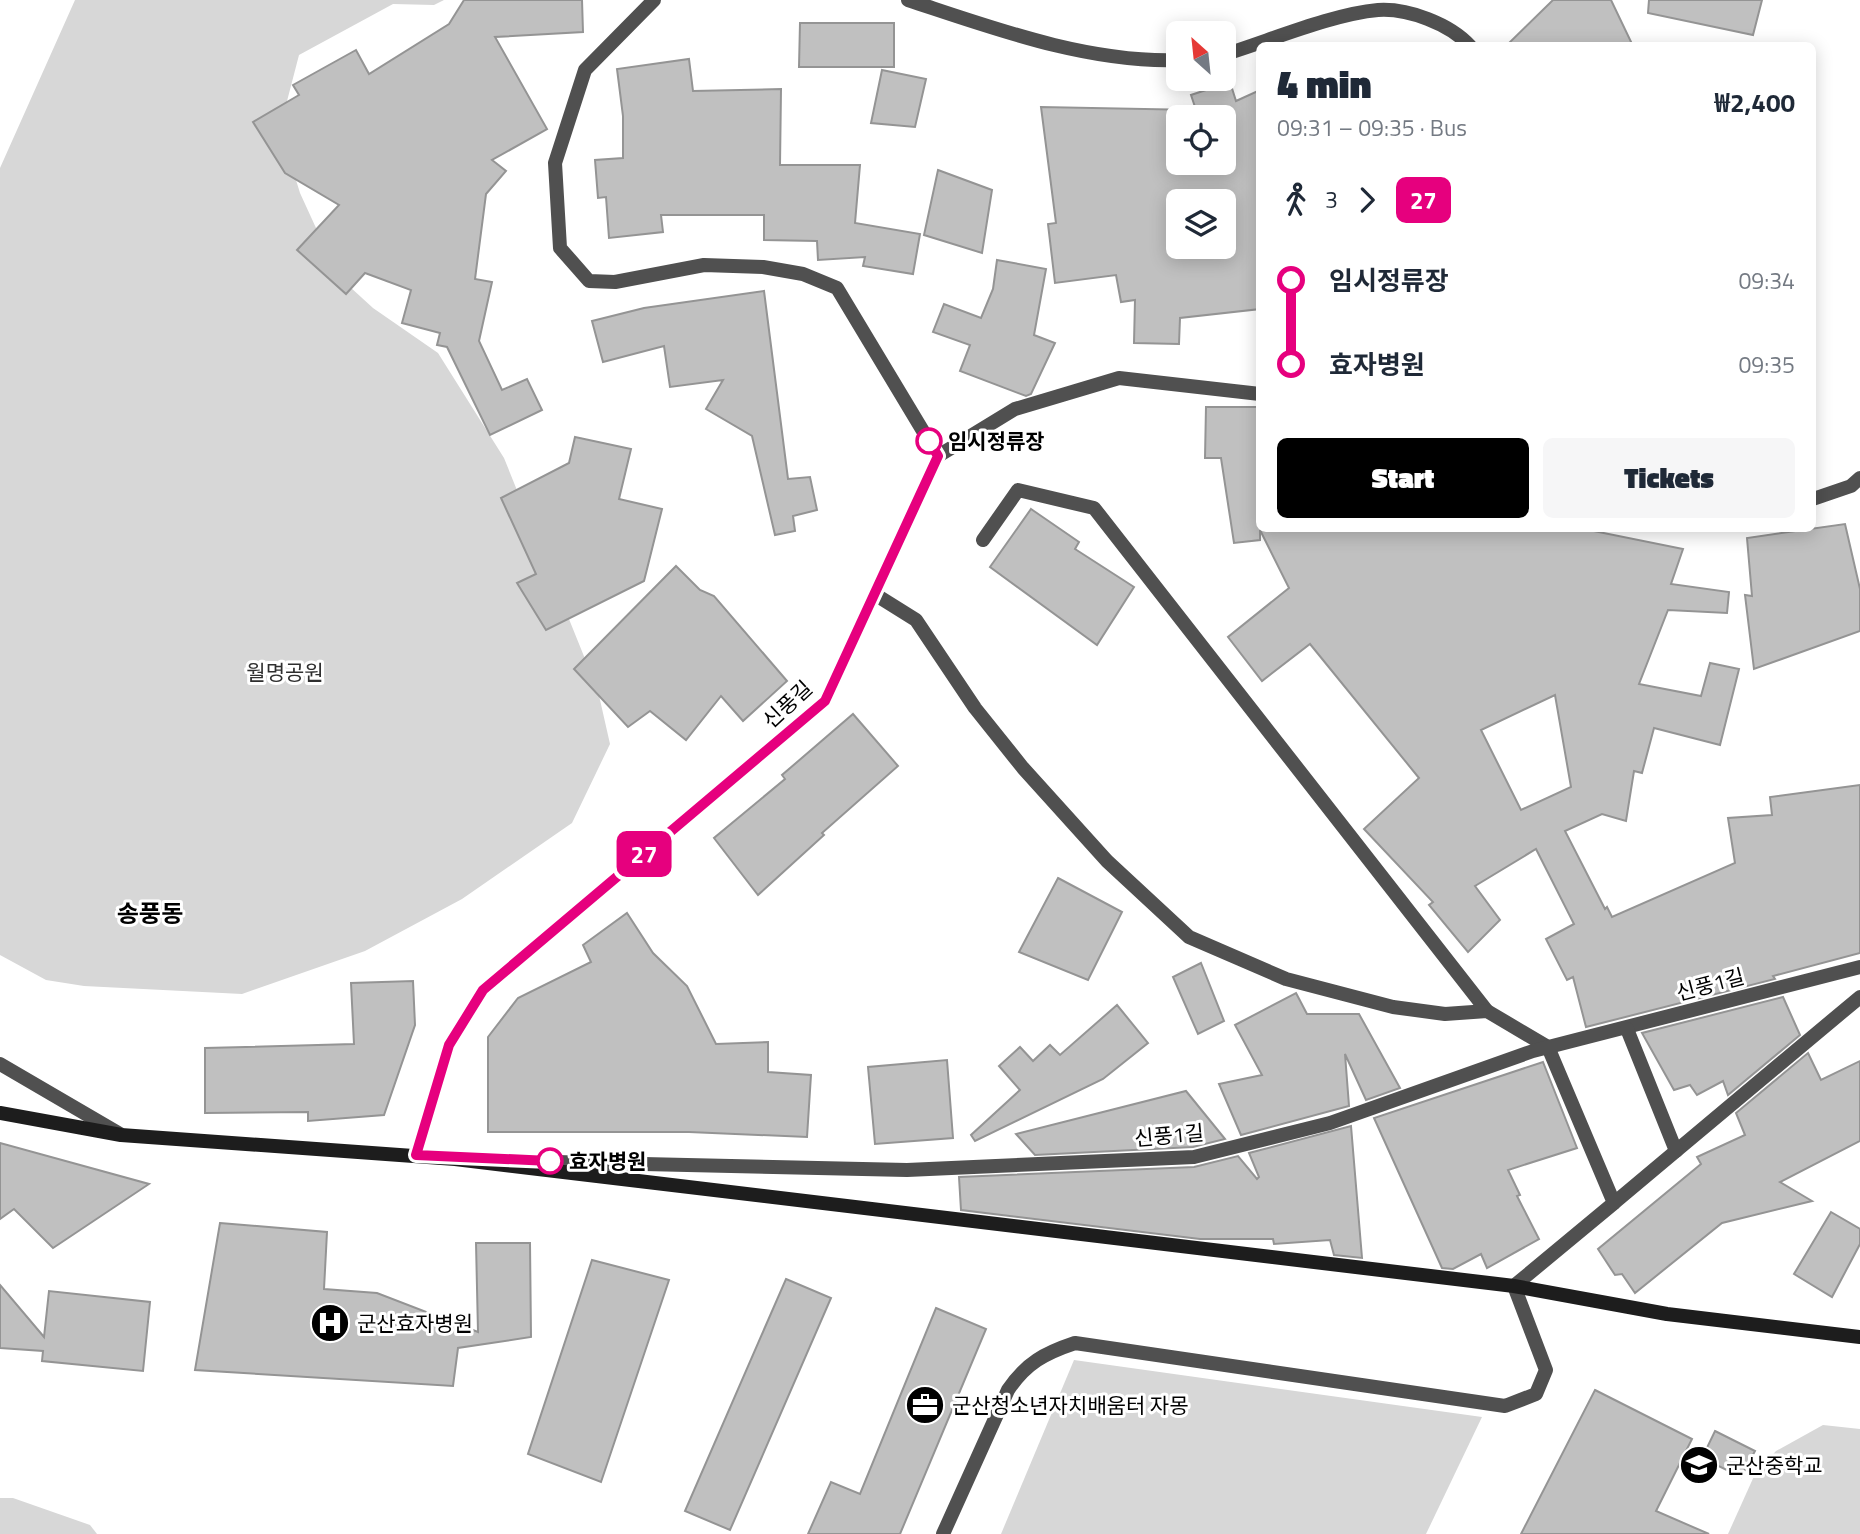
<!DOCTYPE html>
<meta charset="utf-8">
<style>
:root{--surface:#fff;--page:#f6f6f7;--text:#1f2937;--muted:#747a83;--accent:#000}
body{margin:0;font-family:"Titillium Web","Noto Sans KR",sans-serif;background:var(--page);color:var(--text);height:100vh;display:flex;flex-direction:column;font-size:26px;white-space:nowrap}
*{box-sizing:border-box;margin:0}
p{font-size:23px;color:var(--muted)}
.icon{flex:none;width:38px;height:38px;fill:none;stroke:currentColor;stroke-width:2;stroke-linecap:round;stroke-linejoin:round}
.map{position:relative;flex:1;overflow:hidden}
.drawer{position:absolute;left:1256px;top:42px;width:560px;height:490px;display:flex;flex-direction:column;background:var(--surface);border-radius:10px;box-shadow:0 4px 18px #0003}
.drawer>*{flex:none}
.badge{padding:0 14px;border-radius:10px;font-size:24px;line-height:46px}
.needle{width:46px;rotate:333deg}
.fabs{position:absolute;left:1166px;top:21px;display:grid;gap:14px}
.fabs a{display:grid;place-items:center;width:70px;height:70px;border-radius:10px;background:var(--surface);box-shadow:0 4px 18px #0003;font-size:35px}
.map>.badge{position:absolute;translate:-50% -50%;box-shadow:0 0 0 4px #fff}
.legs{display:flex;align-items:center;gap:10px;height:77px;padding:0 21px;font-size:23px}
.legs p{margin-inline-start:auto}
.overview{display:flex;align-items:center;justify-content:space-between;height:119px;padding:0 21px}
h1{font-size:38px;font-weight:800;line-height:52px}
.cta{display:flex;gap:14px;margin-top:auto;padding:14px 21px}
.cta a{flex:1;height:80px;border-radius:10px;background:var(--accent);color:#fff;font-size:28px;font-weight:800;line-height:80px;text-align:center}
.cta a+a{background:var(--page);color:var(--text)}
ul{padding:0 21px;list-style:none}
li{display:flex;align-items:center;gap:24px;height:84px;font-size:26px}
li i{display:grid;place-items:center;width:10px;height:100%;margin:0 9px;background:currentColor}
li i::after{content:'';width:18px;height:18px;margin:-9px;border:5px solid;border-radius:50%;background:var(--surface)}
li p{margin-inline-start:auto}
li:first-child i{background:linear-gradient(#0000 50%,currentColor 0)}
li:last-child i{background:linear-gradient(currentColor 50%,#0000 0)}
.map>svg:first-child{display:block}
</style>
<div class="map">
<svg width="1860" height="1534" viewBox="0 0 1860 1534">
<rect width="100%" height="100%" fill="#fff"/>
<g fill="#d7d7d7">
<path d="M 75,0 L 444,0 L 434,5 L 393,4 L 299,55 L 280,128 L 300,193 L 338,276 L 373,308 L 438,353 L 504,458 L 598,691 L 610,744 L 572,823 L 462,899 L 365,951 L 242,994 L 84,986 L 46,980 L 0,955 L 0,168 Z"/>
<path d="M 1074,1360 L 1482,1417 L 1426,1534 L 1001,1534 Z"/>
<path d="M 1823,1425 L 1860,1429 L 1860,1534 L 1728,1534 L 1755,1474 L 1776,1451 Z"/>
<path d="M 0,1498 L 13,1498 L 90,1525 L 97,1534 L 0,1534 Z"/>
</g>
<g fill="#c0c0c0" stroke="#949494" stroke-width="2" fill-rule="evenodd">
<path d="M 464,0 L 582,0 L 583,32 L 495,37 L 547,129 L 492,160 L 506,171 L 486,194 L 475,279 L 492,282 L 479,341 L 502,390 L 527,379 L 542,410 L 490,435 L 447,347 L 437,345 L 440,333 L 402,323 L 411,290 L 365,273 L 346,294 L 297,250 L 339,205 L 285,173 L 253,122 L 299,95 L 293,85 L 356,50 L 369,74 L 449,24 Z"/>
<path d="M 1553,0 L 1611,0 L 1633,46 L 1506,46 Z"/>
<path d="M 1649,0 L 1762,0 L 1753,35 L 1648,13 Z"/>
<path d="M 800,23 L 894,23 L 894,67 L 799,67 Z"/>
<path d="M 689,59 L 693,91 L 781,89 L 780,165 L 860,165 L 855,223 L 920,234 L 913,274 L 863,266 L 865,257 L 818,260 L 817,241 L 764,240 L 764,215 L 661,215 L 663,232 L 609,238 L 606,197 L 598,198 L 595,160 L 623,158 L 623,116 L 617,69 Z"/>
<path d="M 882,70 L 926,79 L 915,127 L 871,123 Z"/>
<path d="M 1230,82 L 1236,101 L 1260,90 L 1260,309 L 1180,318 L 1179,344 L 1134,343 L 1135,300 L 1121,302 L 1116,275 L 1055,283 L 1048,224 L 1056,223 L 1041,107 L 1196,110 L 1191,95 ZM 1178,117 L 1223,117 L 1223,163 L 1178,163 ZM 1178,201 L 1223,201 L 1223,247 L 1178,247 Z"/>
<path d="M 938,170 L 992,190 L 982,253 L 924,235 Z"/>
<path d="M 997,260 L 1046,269 L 1034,335 L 1055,343 L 1031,394 L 1026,396 L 960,371 L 970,345 L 933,332 L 944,304 L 981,318 L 993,289 Z"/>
<path d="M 764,291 L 788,479 L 810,477 L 817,510 L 793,516 L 795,531 L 775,535 L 752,436 L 706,409 L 723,380 L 670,387 L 664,346 L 603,362 L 592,321 L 644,308 Z"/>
<path d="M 1206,407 L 1260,407 L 1260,528 L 1579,528 L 1683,549 L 1671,584 L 1729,592 L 1727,613 L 1668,610 L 1639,684 L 1701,696 L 1710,663 L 1739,669 L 1720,745 L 1654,728 L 1642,773 L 1634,771 L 1626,821 L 1602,814 L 1565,831 L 1605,909 L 1607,907 L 1612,917 L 1735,863 L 1728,818 L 1772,815 L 1770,797 L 1860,785 L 1860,953 L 1773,976 L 1775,979 L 1586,1027 L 1573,977 L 1567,980 L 1546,939 L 1574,924 L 1536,849 L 1475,886 L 1500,920 L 1468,952 L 1429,905 L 1433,902 L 1364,829 L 1419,778 L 1310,644 L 1262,681 L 1228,637 L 1289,588 L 1260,530 L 1260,540 L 1234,543 L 1221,458 L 1205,458 ZM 1555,695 L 1571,787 L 1521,810 L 1481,730 Z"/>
<path d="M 575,437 L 631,449 L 619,499 L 662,509 L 644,581 L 546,630 L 517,583 L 536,574 L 501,498 L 569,463 Z"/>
<path d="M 1031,509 L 1079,542 L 1075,549 L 1134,587 L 1097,645 L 990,567 Z"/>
<path d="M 1845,524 L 1860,589 L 1860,631 L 1754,669 L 1745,595 L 1752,596 L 1747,538 Z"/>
<path d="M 676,566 L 700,590 L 714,596 L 787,681 L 743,721 L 721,696 L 686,740 L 650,711 L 628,727 L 574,669 Z"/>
<path d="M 853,714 L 898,766 L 822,833 L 824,835 L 758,895 L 714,838 L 785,779 L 782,775 Z"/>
<path d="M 1058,878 L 1122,912 L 1088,980 L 1019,952 Z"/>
<path d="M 627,913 L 653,953 L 687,986 L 716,1044 L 768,1042 L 768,1072 L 811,1075 L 807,1137 L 689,1132 L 488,1132 L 488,1037 L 518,998 L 591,962 L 583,945 Z"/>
<path d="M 1201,963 L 1224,1021 L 1198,1034 L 1173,977 Z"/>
<path d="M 413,981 L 415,1025 L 384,1115 L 308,1121 L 308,1112 L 205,1113 L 205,1048 L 354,1044 L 351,983 Z"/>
<path d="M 1296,993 L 1307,1014 L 1359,1014 L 1400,1088 L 1366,1100 L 1345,1054 L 1349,1106 L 1241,1135 L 1219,1084 L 1262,1075 L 1235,1025 Z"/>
<path d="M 1783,997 L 1800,1035 L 1728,1095 L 1723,1081 L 1697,1095 L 1690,1085 L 1674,1090 L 1642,1033 Z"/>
<path d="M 1117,1005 L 1148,1043 L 1103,1079 L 975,1141 L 971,1135 L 1020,1090 L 999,1066 L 1020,1047 L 1033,1061 L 1050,1045 L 1060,1055 Z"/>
<path d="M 1808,1053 L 1821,1080 L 1860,1061 L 1860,1141 L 1780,1182 L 1812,1201 L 1722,1223 L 1635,1293 L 1622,1274 L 1615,1275 L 1598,1249 L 1701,1164 L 1697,1157 L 1745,1135 L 1736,1113 Z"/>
<path d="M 947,1060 L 953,1138 L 875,1144 L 868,1067 Z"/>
<path d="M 1543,1062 L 1577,1148 L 1508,1170 L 1520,1195 L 1517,1196 L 1539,1239 L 1487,1268 L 1481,1254 L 1453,1269 L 1442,1268 L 1374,1118 Z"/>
<path d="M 1186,1091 L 1225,1139 L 1193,1147 L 1035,1155 L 1016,1134 Z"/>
<path d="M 1351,1126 L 1362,1258 L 1334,1255 L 1330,1240 L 1274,1244 L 1273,1239 L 1200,1239 L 961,1210 L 959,1177 L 1194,1167 L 1238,1156 L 1257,1179 L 1259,1177 L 1249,1153 Z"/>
<path d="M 0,1143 L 149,1184 L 53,1248 L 14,1209 L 0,1219 Z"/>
<path d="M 1831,1212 L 1860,1229 L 1860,1244 L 1832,1297 L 1794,1274 Z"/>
<path d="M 220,1223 L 327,1232 L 324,1289 L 377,1293 L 478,1332 L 476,1243 L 530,1243 L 531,1337 L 458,1348 L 453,1386 L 195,1370 Z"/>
<path d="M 592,1260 L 669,1280 L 601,1482 L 528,1454 Z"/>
<path d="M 786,1279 L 831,1298 L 730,1530 L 685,1511 Z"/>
<path d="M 0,1285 L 44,1337 L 49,1291 L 150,1302 L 143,1371 L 42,1361 L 43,1351 L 0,1348 Z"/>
<path d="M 936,1308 L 986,1329 L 900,1534 L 808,1534 L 831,1482 L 860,1494 Z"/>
<path d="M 1595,1390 L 1692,1439 L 1656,1511 L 1709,1534 L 1521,1534 Z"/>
<path d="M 1715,1431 L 1755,1451 L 1741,1477 L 1702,1458 Z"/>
</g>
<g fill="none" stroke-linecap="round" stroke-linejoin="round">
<g stroke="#505050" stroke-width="14">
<path d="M 654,0 L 585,70 L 555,163 L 560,248 L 589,281 L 615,282 L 704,265 L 763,267 L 803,274 L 837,288 L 938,456"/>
<path d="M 908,0 C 993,28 1087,63 1178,60"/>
<path d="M 1223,55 C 1269,41 1332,14 1378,10 C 1408,8 1450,24 1470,46"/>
<path d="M 1813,499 L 1851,486 L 1860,478"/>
<path d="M 983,540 L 1018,490 L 1094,508 L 1487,1011"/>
<path d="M 876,595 L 916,620 L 975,708 L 1023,768 L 1107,861 L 1189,937 L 1286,979 L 1393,1007 L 1445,1014 L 1487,1011 L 1548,1047 L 1614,1203 L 1514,1286 L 1546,1370 L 1536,1394 L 1505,1406 L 1075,1343 C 1045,1353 1026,1363 1008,1390 L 943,1534"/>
<path d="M 0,1064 L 120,1134"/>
<path d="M 1676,1151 L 1860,997"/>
<path d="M 416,1155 L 449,1045 L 483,990 L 825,701 L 938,456 L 1015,409 L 1119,378 L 1260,394"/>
<path d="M 512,1161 L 907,1170 L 1194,1157 L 1330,1123 L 1533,1051 L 1860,967"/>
<path d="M 1614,1203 L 1676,1151 L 1627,1029"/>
</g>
<path stroke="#1d1d1d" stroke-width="14" d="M 0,1113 L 121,1135 L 455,1159 L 1514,1286 L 1667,1314 L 1860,1337"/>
</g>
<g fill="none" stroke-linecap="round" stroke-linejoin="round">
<g stroke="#fff" stroke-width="16">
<path id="line-1" d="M 550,1161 L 416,1155 L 449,1045 L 483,990 L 825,701 L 938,456 L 929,441"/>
</g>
<use href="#line-1" stroke="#e6007e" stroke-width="10"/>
</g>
<defs>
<g id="hospital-disc" transform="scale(2.0125)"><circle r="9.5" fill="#000" stroke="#fff"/><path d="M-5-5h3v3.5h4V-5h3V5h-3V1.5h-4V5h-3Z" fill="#fff"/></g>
<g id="office-disc" transform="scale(2.0125)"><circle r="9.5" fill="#000" stroke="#fff"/><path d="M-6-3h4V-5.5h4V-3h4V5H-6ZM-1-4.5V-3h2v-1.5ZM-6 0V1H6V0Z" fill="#fff"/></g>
<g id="school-disc" transform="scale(2.0125)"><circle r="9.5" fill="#000" stroke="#fff"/><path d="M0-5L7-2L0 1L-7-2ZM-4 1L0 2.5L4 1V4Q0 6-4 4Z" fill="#fff"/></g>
</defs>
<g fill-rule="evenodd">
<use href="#hospital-disc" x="330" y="1323"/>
<use href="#office-disc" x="925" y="1405"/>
<use href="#school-disc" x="1699" y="1465"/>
</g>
<g fill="#fff" stroke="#e6007e" stroke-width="3.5">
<circle cx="929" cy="441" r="12"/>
<circle cx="550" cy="1161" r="12"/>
</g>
<g text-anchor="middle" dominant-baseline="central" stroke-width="6" stroke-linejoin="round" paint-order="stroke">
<g font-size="21" font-weight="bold" fill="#000" stroke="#fff" text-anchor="start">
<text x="948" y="441">임시정류장</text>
<text x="569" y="1161">효자병원</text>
</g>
<g font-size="21" fill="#2e2e2e" stroke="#fff">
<text x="285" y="672">월명공원</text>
</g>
<g font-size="21" fill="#000" stroke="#fff">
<text transform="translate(787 704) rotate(-43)">신풍길</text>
<text transform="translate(1710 984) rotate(-15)">신풍1길</text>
<text transform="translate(1169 1135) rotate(-5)">신풍1길</text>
</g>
<g font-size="21" fill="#000" stroke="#fff" text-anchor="start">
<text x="357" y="1323">군산효자병원</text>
<text x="952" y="1405">군산청소년자치배움터 자몽</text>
<text x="1726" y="1465">군산중학교</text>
</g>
<g font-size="24" font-weight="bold" fill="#000" stroke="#fff">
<text x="150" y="913">송풍동</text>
</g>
</g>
</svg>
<div class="fabs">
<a><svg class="needle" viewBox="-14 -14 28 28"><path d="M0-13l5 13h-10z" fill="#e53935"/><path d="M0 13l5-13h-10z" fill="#747a83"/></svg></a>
<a><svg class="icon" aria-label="locate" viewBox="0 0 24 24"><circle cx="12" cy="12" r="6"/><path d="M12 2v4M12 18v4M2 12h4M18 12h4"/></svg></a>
<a><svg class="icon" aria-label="layers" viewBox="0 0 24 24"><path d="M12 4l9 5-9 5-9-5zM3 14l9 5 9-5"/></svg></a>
</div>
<b class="badge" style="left:644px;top:854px;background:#e6007e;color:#fff">27</b>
<section class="drawer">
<div class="overview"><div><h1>4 min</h1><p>09:31 – 09:35 · Bus</p></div><b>₩2,400</b></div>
<div class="legs"><svg class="icon" aria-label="walk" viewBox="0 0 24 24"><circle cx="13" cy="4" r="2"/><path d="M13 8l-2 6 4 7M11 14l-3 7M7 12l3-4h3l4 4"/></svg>3<svg class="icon" aria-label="forward" viewBox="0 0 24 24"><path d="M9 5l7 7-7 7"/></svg><b class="badge" style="background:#e6007e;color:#fff">27</b></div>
<ul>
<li><i style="color:#e6007e"></i><b>임시정류장</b><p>09:34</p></li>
<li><i style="color:#e6007e"></i><b>효자병원</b><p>09:35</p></li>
</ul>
<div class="cta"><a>Start</a><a>Tickets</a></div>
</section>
</div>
